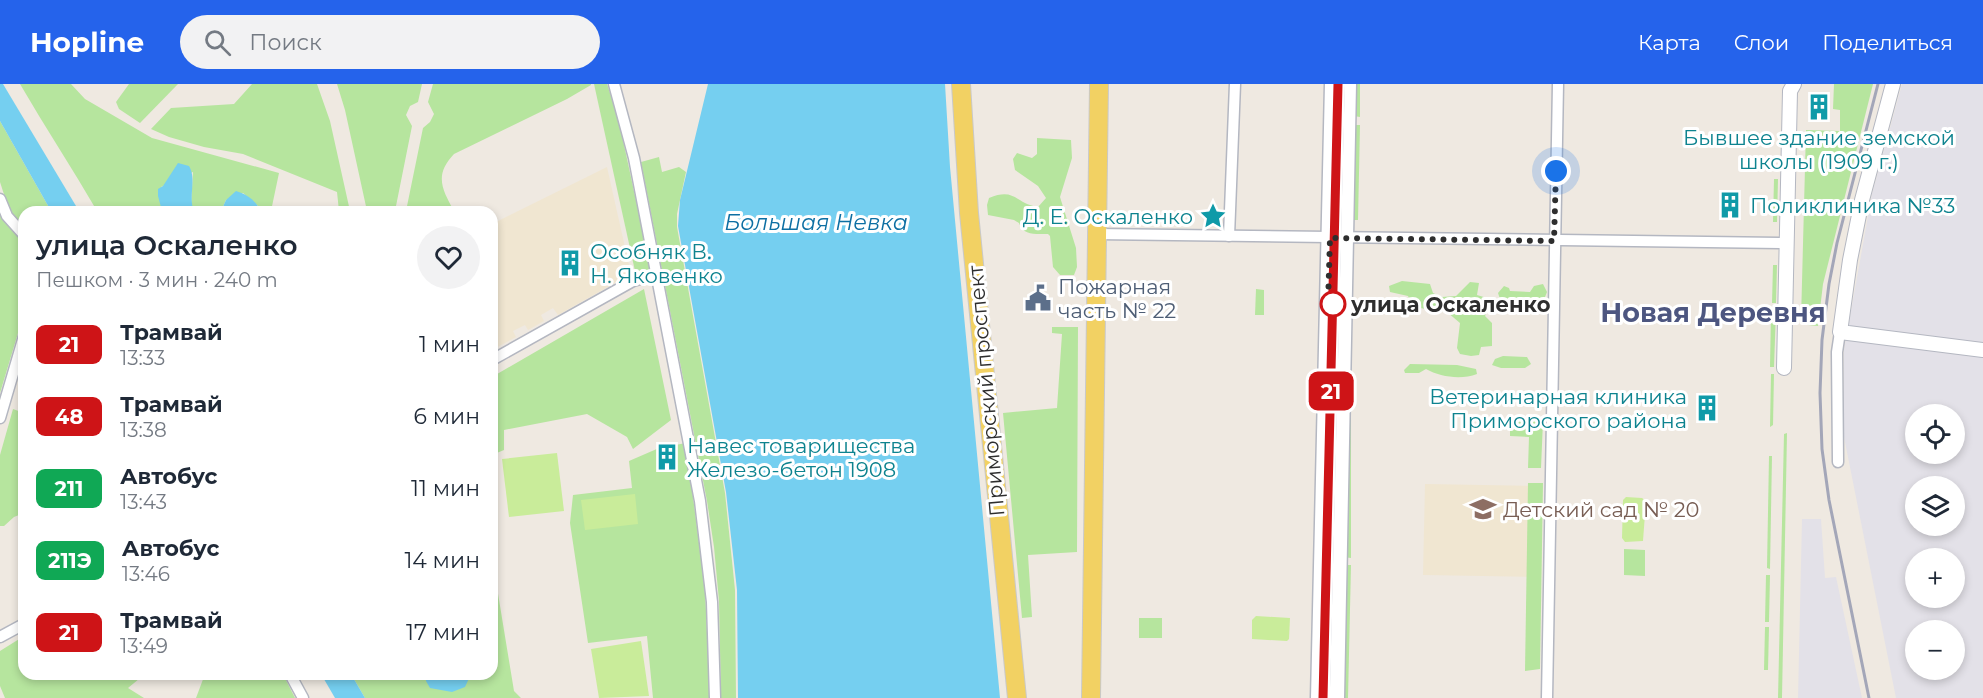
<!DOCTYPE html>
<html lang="ru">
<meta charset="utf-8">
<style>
:root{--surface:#fff;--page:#f2f2f3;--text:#1f2937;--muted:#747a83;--accent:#2563eb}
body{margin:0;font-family:Montserrat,sans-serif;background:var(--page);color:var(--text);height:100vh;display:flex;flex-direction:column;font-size:22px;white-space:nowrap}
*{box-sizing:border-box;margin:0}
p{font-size:20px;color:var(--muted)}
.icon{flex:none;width:33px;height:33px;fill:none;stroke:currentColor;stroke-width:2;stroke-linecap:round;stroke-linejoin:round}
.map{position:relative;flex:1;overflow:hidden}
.side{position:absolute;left:18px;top:122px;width:480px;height:474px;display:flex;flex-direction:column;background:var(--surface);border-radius:18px;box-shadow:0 3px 9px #0003}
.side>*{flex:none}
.badge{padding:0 12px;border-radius:9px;font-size:21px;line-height:39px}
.fabs{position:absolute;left:1905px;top:320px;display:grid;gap:12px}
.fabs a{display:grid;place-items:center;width:60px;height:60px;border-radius:50%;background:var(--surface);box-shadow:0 3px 9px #0003;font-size:30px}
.you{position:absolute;width:30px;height:30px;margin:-15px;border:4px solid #fff;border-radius:50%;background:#1a73e8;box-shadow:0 0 0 9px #1a73e833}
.map>.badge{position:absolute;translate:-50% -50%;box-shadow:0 0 0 3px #fff}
.round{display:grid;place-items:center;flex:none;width:63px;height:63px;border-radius:32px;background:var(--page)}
.overview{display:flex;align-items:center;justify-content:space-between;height:102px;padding:0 18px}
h1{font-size:28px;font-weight:600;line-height:45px}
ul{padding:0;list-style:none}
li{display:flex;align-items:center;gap:18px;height:72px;padding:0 18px}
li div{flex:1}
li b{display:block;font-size:22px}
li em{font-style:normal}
li .badge{min-width:66px;font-weight:700;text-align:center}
header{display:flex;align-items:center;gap:36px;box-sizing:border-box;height:84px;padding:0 30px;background:var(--accent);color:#fff}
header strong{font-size:28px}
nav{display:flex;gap:33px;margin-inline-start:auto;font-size:21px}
.search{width:420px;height:54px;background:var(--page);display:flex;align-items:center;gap:15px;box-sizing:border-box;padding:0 21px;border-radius:33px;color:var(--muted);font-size:22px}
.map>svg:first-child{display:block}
</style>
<header>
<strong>Hopline</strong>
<div class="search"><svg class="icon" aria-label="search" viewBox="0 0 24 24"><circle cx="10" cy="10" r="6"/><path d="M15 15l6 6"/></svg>Поиск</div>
<nav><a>Карта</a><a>Слои</a><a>Поделиться</a></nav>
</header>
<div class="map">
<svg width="1983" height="614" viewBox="0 0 1983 614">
<rect width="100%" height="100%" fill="#efe9e1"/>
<g fill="#e3e1e8" fill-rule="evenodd">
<path d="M 1902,0 L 1983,0 L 1983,614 L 1896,614 L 1844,353 L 1844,266 L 1872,110 ZM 1916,330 L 1954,330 L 1954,369 L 1916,369 ZM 1916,402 L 1954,402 L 1954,441 L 1916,441 ZM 1916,474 L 1954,474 L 1954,513 L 1916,513 ZM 1916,546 L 1954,546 L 1954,585 L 1916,585 Z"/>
<path d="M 1802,435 L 1821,435 L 1825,494 L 1836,493 L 1862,614 L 1798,614 Z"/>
</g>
<g fill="#f0e6d1">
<path d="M 607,83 L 631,190 L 558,231 L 553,224 L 541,231 L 544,237 L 528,246 L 525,241 L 513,247 L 516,253 L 492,266 L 492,140 Z"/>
<path d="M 1425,400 L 1542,402 L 1541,493 L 1423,491 Z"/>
</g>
<g fill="#b6e59e">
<path d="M 20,0 L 71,0 L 85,15 L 152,54 L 279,89 L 271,127 L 260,127 L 258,122 L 243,109 L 226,116 L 221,127 L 194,127 L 191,121 L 193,88 L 161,103 L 162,127 L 97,127 C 72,84 45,43 20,0 Z"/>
<path d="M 129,0 L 178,0 L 140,39 L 119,25 L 116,18 Z"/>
<path d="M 252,0 L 317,0 L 330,37 L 350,127 L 339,127 L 337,108 L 243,70 L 204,63 L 169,53 L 151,45 L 171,24 L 234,20 Z"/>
<path d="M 337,0 L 422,0 L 418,18 L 410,22 L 406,31 L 412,42 L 395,127 L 367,127 L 345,26 Z"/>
<path d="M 433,0 L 591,0 L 591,1 L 567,15 L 454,70 C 434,91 442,105 454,127 L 406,127 L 423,44 L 430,38 L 434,30 L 428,18 Z"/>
<path d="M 594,0 L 607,0 L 618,33 L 651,186 L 635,187 Z"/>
<path d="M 1353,0 L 1360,0 L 1360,33 L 1354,32 Z"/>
<path d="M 1834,0 L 1873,0 L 1823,200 L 1818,242 L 1808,241 L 1801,236 L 1806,46 L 1840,47 L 1840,26 L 1833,25 Z"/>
<path d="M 0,37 L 51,127 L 24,128 L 24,143 L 10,129 L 0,98 Z"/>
<path d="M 1354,41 L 1360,41 L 1358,136 L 1350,136 Z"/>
<path d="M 1037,54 L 1071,56 L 1072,74 L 1060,113 L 1076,164 L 1077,183 L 1074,191 L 1060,191 L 1053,183 L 1050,152 L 1048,150 C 1037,150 1023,152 1019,139 L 1014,136 L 988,131 L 987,121 L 989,114 C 1016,103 1015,120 1038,123 L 1046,114 L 1038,102 L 1015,86 L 1013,75 L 1017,69 L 1032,74 L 1037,70 Z"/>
<path d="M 659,73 L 662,88 L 679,83 L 686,88 L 677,130 L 677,143 L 725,409 L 735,506 L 736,614 L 721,614 L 719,517 L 714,463 L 707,417 L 641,78 Z"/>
<path d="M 1774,95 L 1778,95 L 1777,138 L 1773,138 Z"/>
<path d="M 0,128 L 3,134 L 24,158 L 24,195 L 19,207 L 24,209 L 24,229 L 0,309 Z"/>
<path d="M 1773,181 L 1777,181 L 1776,219 L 1772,219 Z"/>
<path d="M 1402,197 L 1430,200 L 1433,209 L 1442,213 L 1456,212 L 1470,198 L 1479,199 L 1477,211 L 1487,214 L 1492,219 L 1485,232 L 1492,239 L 1492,262 L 1481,263 L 1479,271 L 1471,272 L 1460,270 L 1457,264 L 1460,239 L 1447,228 L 1413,223 L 1408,212 L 1390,208 L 1389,202 Z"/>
<path d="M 1543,200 L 1547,208 L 1543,218 L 1525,220 L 1527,227 L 1508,226 L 1501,218 L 1498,209 L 1504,202 L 1509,204 L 1510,207 L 1530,208 L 1534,202 Z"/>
<path d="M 644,205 L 671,336 L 633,365 L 627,353 L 587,330 L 504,346 L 504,366 L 492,371 L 492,293 Z"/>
<path d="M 1256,205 L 1264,206 L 1264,231 L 1255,231 Z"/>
<path d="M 1771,227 L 1776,227 L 1774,283 L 1770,283 Z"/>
<path d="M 1052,243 L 1078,243 L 1077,468 L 1028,471 L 1032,533 L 1022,534 L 1003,329 L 1057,324 L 1062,250 L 1052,249 Z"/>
<path d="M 1503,272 L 1527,273 L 1531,280 L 1525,284 L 1501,284 L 1492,281 L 1495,275 Z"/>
<path d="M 1410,280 L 1457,281 L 1476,285 L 1477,290 C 1461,296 1440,293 1426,285 L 1419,289 L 1405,289 L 1404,286 Z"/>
<path d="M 1771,290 L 1774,290 L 1773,341 L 1770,343 Z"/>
<path d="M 13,325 L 24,329 L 24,429 L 14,433 L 4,442 L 0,442 L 0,371 Z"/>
<path d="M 1345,334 L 1351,334 L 1351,474 L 1343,473 Z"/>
<path d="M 1543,337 L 1541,384 L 1528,384 L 1529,353 L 1510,352 L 1510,338 Z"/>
<path d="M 1787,349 L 1782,614 L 1778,614 L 1784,350 Z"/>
<path d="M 686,359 L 705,505 L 710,614 L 653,614 L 647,552 L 588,559 L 570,439 L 573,411 L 632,404 L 629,377 L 659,364 Z"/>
<path d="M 1769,372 L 1772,372 L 1770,485 L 1767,484 Z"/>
<path d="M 1528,399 L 1543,399 L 1540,585 L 1525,587 Z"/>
<path d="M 1624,465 L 1645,466 L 1645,492 L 1624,491 Z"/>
<path d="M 492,473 L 514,607 L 521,614 L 365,614 L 351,590 L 492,590 Z"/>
<path d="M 1342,481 L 1351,481 L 1348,614 L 1340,614 Z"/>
<path d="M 1766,491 L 1770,491 L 1769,538 L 1765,538 Z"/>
<rect x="1139" y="534" width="23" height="20"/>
<path d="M 1765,543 L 1769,543 L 1768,586 L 1764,586 Z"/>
<path d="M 24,552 L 24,590 L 145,590 L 128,604 L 144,614 L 5,614 L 0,602 L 0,567 Z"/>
<path d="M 205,590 L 283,590 L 295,614 L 196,614 Z"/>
</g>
<g fill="#c9ec9a">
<path d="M 557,369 L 564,427 L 509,433 L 502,375 Z"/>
<path d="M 635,410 L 638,440 L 585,446 L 581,416 Z"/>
<path d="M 1626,413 L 1642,414 L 1646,417 L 1643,457 L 1625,458 L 1622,454 L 1623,416 Z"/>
<path d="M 1256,532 L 1290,534 L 1289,555 L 1287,557 L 1252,555 L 1252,536 Z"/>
<path d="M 641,557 L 649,612 L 599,614 L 591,565 Z"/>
</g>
<g fill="#75cff0">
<path d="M 0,0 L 3,0 L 79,127 L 51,127 L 0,37 Z"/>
<path d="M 708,0 L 945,0 L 950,83 L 1000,614 L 738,614 L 737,506 L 726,408 L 678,142 L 680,116 Z"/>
<path d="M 178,79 L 189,82 C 197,95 188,113 194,127 L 162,127 L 158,112 L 158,105 L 163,102 Z"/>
<path d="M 236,107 C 246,110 257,117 260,127 L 221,127 L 226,116 Z"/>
<path d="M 321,590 L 351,590 L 365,614 L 335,614 Z"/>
<path d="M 425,590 L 471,590 L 465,603 L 452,608 L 430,604 L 426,597 Z"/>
</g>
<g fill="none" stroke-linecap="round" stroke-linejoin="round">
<g stroke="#b4b7c1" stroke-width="13">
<g id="minor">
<path d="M 614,0 L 634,74 L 700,417 L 712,518 L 715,614"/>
<path d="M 0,115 L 7,132 L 24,151"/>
<path d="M 1096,150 L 1786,159"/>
<path d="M 1229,152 L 1235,0"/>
<path d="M 492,276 L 633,197 L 656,191"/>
<path d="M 0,334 L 24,252"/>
<path d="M 1838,378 L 1837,268 L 1840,248"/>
<path d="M 0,553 L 24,540"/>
<path d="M 290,590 L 303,614"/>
<path d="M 1547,614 L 1558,0"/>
</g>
</g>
<g stroke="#b4b7c1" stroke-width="16">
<g id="tertiary">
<path d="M 1893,0 L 1862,116 L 1850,176 L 1840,248 L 1983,266"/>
<path d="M 1784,284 L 1790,7 L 1794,0"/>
</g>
</g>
<g stroke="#b4b7c1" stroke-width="19">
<g id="secondary">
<path d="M 1319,614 L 1333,0"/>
<path d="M 1336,614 L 1348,0"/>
</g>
</g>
<g stroke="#c9c9c9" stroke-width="20">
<g id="primary">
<path d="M 961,0 L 969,129 L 1017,614"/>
<path d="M 1091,614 L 1099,0"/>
</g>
</g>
<use href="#minor" stroke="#fff" stroke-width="10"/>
<use href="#tertiary" stroke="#fff" stroke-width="14"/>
<use href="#secondary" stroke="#fff" stroke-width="16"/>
<use href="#primary" stroke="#f2d163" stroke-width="18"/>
<path stroke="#a3a6b8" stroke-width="1.5" d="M 1329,614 L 1344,0"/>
<path stroke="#a3a6b8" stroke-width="3" d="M 1869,614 L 1829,416 L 1822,365 L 1820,309 L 1822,256 L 1829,200 L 1837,159 L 1878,0"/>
</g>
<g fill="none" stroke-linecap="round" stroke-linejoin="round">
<g stroke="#fff" stroke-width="14">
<path id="line" d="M 1323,614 L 1338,0"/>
</g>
<use href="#line" stroke="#ce1417" stroke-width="9"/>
<path stroke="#2e2e2e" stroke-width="6" stroke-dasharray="0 10.8" d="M 1333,220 L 1328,219 L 1330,154 L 1554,157 L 1556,87"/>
</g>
<defs>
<g id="building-bare" transform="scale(2.07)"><path d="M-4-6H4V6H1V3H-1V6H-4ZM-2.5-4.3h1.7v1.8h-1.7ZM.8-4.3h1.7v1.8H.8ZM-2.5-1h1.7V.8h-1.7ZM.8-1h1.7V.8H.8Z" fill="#0f9aa8" stroke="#fff" stroke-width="2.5" paint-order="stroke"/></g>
<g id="sight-bare" transform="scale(2.07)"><path d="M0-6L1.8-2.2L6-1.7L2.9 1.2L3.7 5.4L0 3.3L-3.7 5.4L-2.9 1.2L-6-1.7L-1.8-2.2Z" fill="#0f9aa8" stroke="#fff" stroke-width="2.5" paint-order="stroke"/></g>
<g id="civic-bare" transform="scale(2.07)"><path d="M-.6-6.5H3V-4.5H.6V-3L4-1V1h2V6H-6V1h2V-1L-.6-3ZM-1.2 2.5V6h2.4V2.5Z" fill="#5c6f8a" stroke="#fff" stroke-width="2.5" paint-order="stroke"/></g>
<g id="school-bare" transform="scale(2.07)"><path d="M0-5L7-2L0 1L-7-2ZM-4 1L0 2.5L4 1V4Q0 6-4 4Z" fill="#8d6e63" stroke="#fff" stroke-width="2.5" paint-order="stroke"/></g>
</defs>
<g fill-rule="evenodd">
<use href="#building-bare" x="1819" y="23"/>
<use href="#building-bare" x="1730" y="121"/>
<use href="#sight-bare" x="1213" y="132"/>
<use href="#building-bare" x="570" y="179"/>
<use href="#civic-bare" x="1038" y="214"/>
<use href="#building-bare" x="1707" y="324"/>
<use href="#building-bare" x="667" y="373"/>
<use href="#school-bare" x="1483" y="425"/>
</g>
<circle fill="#fff" stroke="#ce1417" stroke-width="3" cx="1333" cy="220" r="12"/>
<g text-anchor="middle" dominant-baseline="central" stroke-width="6" stroke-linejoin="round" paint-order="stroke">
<g font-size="21" fill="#0d838f" stroke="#fff" text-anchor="start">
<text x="1819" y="53" text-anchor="middle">Бывшее здание земской<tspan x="1819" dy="24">школы (1909 г.)</tspan></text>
<text x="1750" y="121">Поликлиника №33</text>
<text x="1193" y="132" text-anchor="end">Д. Е. Оскаленко</text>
<text x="590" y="167">Особняк В.<tspan x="590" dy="24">Н. Яковенко</tspan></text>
<text x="1687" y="312" text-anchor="end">Ветеринарная клиника<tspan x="1687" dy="24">Приморского района</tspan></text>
<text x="687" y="361">Навес товарищества<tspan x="687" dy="24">Железо-бетон 1908</tspan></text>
</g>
<g font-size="21" fill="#4e5e75" stroke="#fff" text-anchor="start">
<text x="1058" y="202">Пожарная<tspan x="1058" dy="24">часть № 22</tspan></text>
</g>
<g font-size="21" font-weight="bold" fill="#2e2e2e" stroke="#fff" text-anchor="start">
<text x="1351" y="220">улица Оскаленко</text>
</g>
<g font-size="21" fill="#2e2e2e" stroke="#fff">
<text transform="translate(986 307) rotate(-95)">Приморский проспект</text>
</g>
<g font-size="21" fill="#785e54" stroke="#fff" text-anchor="start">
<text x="1503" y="425">Детский сад № 20</text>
</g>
<g font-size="22" font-style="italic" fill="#0d6fa3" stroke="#fff">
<text x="816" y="138">Большая Невка</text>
</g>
<g font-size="27" font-weight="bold" fill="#4d5680" stroke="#fff">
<text x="1713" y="228">Новая Деревня</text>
</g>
</g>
</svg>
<div class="fabs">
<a><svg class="icon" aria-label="locate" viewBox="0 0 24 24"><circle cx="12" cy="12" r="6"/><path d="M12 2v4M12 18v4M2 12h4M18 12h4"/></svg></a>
<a><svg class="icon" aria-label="layers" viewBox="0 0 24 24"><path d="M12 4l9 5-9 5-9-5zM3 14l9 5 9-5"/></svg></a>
<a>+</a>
<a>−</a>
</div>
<div class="you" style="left:1556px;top:87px"></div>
<b class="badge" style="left:1331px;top:307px;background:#ce1417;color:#fff">21</b>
<section class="side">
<div class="overview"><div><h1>улица Оскаленко</h1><p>Пешком · 3 мин · 240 m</p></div><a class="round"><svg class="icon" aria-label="heart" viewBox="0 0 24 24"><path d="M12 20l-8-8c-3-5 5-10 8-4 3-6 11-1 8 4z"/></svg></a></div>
<ul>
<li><span class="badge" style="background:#ce1417;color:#fff">21</span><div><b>Трамвай</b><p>13:33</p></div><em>1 мин</em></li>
<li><span class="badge" style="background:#ce1417;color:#fff">48</span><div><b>Трамвай</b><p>13:38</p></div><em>6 мин</em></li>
<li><span class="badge" style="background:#10a855;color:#fff">211</span><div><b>Автобус</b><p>13:43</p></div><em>11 мин</em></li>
<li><span class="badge" style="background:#10a855;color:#fff">211Э</span><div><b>Автобус</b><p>13:46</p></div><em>14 мин</em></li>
<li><span class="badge" style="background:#ce1417;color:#fff">21</span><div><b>Трамвай</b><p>13:49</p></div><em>17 мин</em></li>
</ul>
</section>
</div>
